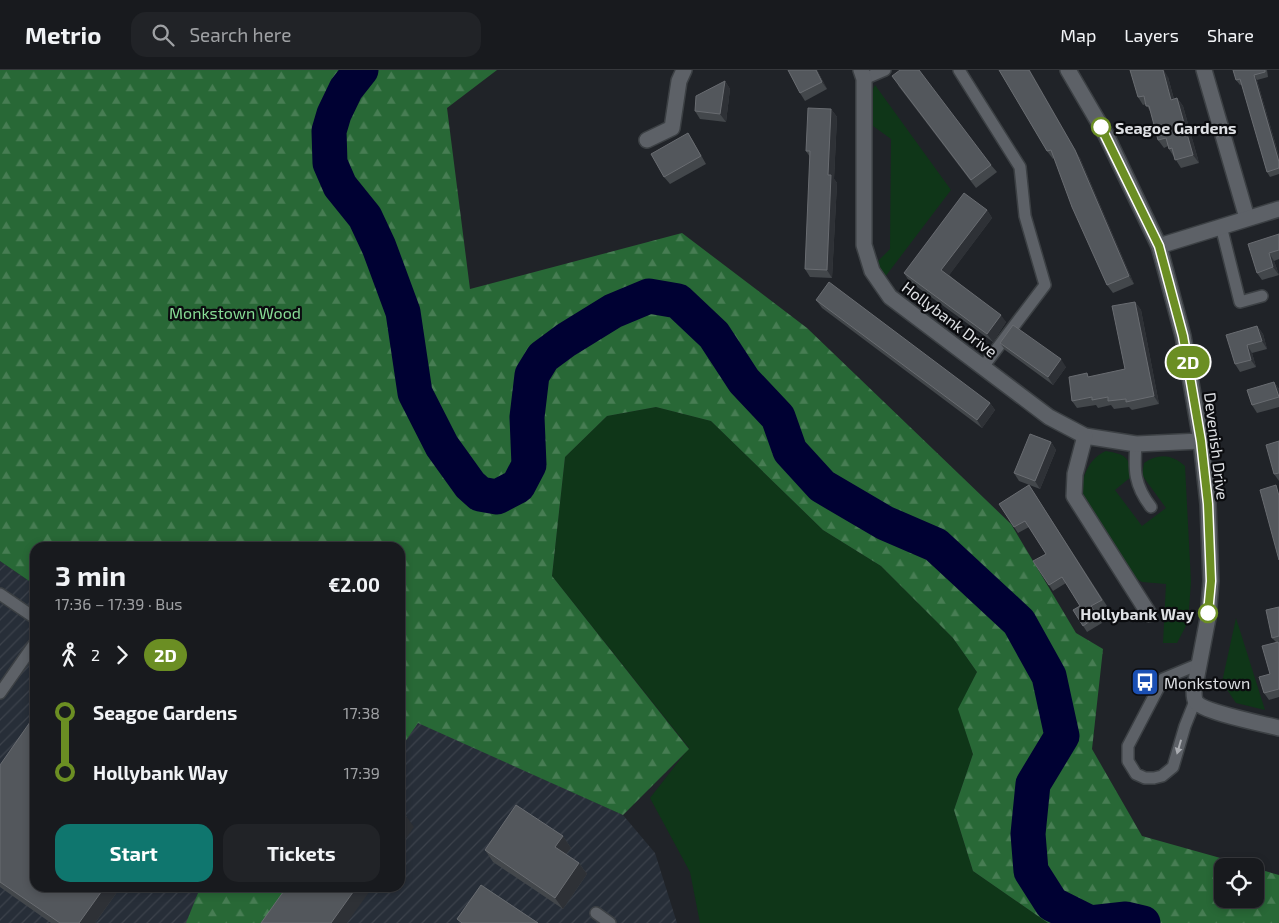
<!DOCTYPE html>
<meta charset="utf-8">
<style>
:root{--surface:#181a1e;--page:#212327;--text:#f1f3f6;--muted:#9fa1a4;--line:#36383c;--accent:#0f766e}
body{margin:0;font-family:"Exo 2",sans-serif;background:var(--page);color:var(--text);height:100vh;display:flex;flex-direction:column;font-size:19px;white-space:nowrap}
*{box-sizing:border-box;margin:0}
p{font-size:16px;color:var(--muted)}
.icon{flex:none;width:28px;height:28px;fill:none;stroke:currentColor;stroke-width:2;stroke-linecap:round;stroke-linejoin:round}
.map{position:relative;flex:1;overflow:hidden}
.drawer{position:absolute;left:30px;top:472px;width:375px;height:350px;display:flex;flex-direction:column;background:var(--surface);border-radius:15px;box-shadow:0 2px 8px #0003,0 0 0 1px var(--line)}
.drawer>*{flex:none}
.badge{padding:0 10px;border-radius:16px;font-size:18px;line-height:32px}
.fabs{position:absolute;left:1214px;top:788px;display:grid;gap:10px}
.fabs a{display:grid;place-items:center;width:50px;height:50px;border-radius:10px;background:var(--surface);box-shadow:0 2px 8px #0003,0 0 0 1px var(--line);font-size:25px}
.map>.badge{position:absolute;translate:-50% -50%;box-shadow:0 0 0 2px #fff}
.legs{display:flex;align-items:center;gap:8px;height:55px;padding:0 25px;font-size:16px}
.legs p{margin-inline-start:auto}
.overview{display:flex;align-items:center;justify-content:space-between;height:85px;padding:0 25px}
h1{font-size:28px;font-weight:700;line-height:38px}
.action{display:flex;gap:10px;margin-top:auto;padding:10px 25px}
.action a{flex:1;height:58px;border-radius:15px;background:var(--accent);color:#fff;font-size:20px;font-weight:700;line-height:58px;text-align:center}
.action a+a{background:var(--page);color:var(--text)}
ul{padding:0 25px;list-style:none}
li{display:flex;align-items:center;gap:18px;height:60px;font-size:19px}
li i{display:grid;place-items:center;width:8px;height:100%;margin:0 6px;background:currentColor}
li i::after{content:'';width:12px;height:12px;margin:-6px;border:4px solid;border-radius:50%;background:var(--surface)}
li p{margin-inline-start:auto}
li:first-child i{background:linear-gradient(#0000 50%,currentColor 0)}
li:last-child i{background:linear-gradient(currentColor 50%,#0000 0)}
header{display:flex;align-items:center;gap:30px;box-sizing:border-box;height:70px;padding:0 25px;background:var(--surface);border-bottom:1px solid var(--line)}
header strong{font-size:24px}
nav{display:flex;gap:28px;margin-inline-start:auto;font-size:18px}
.search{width:350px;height:45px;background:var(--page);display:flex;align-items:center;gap:12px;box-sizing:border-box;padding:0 18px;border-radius:15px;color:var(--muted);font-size:19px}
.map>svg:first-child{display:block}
</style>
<header>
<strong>Metrio</strong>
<div class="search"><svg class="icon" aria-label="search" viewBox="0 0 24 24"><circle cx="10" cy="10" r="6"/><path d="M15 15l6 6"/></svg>Search here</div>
<nav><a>Map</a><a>Layers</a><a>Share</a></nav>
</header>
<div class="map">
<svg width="1279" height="853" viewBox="0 0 1279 853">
<defs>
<pattern id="industrial-furrows" width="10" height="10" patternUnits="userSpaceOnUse" patternTransform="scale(1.25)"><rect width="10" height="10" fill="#272e38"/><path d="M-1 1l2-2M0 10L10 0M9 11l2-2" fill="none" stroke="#3c424b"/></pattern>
<pattern id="forest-firs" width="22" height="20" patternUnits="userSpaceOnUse" patternTransform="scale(1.25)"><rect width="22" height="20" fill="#286836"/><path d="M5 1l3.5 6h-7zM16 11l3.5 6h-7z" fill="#477d53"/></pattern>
</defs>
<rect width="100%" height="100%" fill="#202328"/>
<g fill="url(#industrial-furrows)">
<path d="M 0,491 L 35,515 L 35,818 L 204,818 L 189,853 L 0,853 Z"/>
<path d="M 418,652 L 623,745 L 655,783 L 677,853 L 277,853 L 302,818 L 400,818 L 400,679 Z"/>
</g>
<g fill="#0f3618">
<path d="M 875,15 L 951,120 L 885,207 L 877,192 L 890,179 L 891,69 L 873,56 L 872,21 Z"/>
<path d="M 656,337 L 711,351 L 823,460 L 881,496 L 953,568 L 977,602 L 959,639 L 973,684 L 954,740 L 973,801 L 1048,853 L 700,853 L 690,802 L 650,728 L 689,678 L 552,506 L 565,387 L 607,346 Z"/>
<path d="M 1106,381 C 1126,385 1128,385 1132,406 L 1115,420 L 1142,456 L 1166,438 L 1142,405 L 1144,393 C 1158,383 1172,384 1185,396 L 1191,512 L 1188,552 L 1177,573 L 1163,573 L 1166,514 L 1142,512 L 1132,506 L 1083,431 C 1079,412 1087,389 1106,381 Z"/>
<path d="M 1236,548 L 1265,640 L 1236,633 L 1222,612 Z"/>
</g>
<g fill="url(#forest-firs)">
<path d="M 0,0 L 497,0 L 447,38 L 470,219 L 682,163 L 807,258 L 1011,454 L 1076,563 L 1103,579 L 1092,679 L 1142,766 L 1249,796 L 1222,796 L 1222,829 L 1255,829 L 1255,798 L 1279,805 L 1279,853 L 1048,853 L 973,801 L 954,740 L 973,684 L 958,639 L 977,602 L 953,568 L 881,496 L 823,460 L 711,351 L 656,337 L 607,346 L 565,387 L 552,506 L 689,679 L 623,745 L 418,653 L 400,679 L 400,478 L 35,478 L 35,515 L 0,491 Z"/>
<path d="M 200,818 L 302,818 L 277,853 L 186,853 Z"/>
</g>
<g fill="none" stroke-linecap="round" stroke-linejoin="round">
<path stroke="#000133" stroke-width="35" d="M 361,0 L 346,19 L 334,44 L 329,61 L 330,93 L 340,116 L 365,147 L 379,177 L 403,242 L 415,323 L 442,376 L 470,415 L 480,424 L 497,427 L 518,416 L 529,395 L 527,347 L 532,305 L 543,287 L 566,270 L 613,241 L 649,226 L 678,231 L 714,265 L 744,311 L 778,347 L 790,381 L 822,416 L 885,453 L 936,475 L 1019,552 L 1049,606 L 1062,666 L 1033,714 L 1028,764 L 1031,801 L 1052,834 L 1090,853 L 1126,849 L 1143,853"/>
<g stroke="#3c4044" stroke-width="14">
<g id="lane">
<path d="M 959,0 L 1020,97 L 1025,146 L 1045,215 L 983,297"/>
<path d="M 864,9 L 885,0"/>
<path d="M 1221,156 L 1240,232 L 1262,226"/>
<path d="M 1136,374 C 1134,400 1134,415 1151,437"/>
<path d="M 0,524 L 35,548"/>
<path d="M 0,623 L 35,573"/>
<path d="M 1195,631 L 1185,656 L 1173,697 L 1162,706 L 1154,708 L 1145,708 L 1136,704 L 1128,691 L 1128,676 L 1163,609 L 1199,594"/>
<path d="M 596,843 L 610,853"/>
</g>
</g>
<g stroke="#3c4044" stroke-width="18">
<g id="street">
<path d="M 861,0 L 864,9 L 864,175 L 872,201 L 890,227 L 1049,347 L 1085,366 L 1136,374 L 1201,371"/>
<path d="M 1068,0 L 1106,65 L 1159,176 L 1183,266 L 1201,371 L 1208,434 L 1211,511 L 1208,548 L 1194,621 C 1194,624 1194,629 1196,632 C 1203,642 1264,654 1279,658"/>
<path d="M 1204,0 L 1247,148"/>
<path d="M 647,70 L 672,58 L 679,11 L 684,0"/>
<path d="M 1159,176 L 1279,139"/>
<path d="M 1085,366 L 1075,404 L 1074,426 L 1149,544"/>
</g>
</g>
<use href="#lane" stroke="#5d6167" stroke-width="11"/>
<use href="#street" stroke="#5d6167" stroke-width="15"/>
</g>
<g fill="#43474b">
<path d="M 788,0 L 817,0 L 827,19 L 805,31 L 800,23 Z"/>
<path d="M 999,0 L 1080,88 L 1134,214 L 1113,223 L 1107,215 L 1054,88 L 1053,89 L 1047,81 Z"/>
<path d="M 1233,0 L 1267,0 L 1268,7 L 1257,10 L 1279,86 L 1279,104 L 1270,107 L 1267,102 L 1242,14 L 1240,15 L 1236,10 Z"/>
<path d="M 1168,7 L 1174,29 L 1177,28 L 1183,36 L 1199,93 L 1181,98 L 1169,79 L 1168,76 L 1164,78 L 1158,70 L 1151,43 L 1146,34 L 1143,35 L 1138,27 Z"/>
<path d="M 725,11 L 730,19 L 726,52 L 700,49 L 695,41 Z"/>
<path d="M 897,14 L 991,95 L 997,102 L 976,118 Z"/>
<path d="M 831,39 L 837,47 L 834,109 L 837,113 L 832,208 L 810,207 L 805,199 L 810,87 L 806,81 Z"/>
<path d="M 688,63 L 693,71 L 706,94 L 670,114 L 664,107 Z"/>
<path d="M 987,140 L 992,148 L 949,205 L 1006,252 L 993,272 L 909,211 L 904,203 Z"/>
<path d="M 1279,164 L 1279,189 L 1274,191 L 1279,205 L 1262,210 L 1257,203 Z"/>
<path d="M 816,230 L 990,333 L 995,340 L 982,358 L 822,238 Z"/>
<path d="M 1135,232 L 1141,240 L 1159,334 L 1132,340 L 1129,337 L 1114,339 L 1111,335 L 1098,338 L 1096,335 L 1077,338 L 1072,331 L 1125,299 Z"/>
<path d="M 1257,256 L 1263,264 L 1267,279 L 1252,283 L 1256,297 L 1240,302 L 1235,294 Z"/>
<path d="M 1000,273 L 1066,297 L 1053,315 L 1005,280 Z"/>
<path d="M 1274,312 L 1279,319 L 1279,337 L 1257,343 L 1252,335 Z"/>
<path d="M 1279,371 L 1279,411 L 1274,404 Z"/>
<path d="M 1051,372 L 1056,380 L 1040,419 L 1019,411 L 1014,403 Z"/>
<path d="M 1029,415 L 1107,536 L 1096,543 L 1102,553 L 1087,562 L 1073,540 L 1080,536 L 1066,513 L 1053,521 L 1049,515 L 1046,484 L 1029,457 L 1018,463 L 999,434 Z"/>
<path d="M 1279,537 L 1279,627 L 1269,630 L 1264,623 L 1270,604 L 1276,572 L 1272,568 Z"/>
<path d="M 0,695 L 35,818 L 120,818 L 95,853 L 51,853 L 0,817 Z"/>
<path d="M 563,766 L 571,778 L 566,784 L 579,793 L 587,804 L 563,839 L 493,792 L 485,780 Z"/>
</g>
<g fill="#2e3136">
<path d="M 816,0 L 817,0 L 827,19 L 822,12 Z"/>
<path d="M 1029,0 L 1030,0 L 1080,88 L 1134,214 L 1129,206 Z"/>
<path d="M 1160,0 L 1164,0 L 1168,7 L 1176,38 L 1171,30 Z"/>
<path d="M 1254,5 L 1257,10 L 1279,86 L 1279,92 Z"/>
<path d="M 725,11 L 730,19 L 726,52 L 720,44 Z"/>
<path d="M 1177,28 L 1183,36 L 1199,93 L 1193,85 Z"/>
<path d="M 831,39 L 837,47 L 834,109 L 837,113 L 832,208 L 827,200 L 828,105 Z"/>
<path d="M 987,140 L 992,148 L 947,208 L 941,200 Z"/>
<path d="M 1269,183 L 1274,191 L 1279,205 L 1273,197 Z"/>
<path d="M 1135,232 L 1141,240 L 1159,334 L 1154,326 Z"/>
<path d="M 1001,245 L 1006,252 L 993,272 L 987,264 Z"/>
<path d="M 1257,256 L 1263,264 L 1267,279 L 1262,271 Z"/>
<path d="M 1247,275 L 1252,283 L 1256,297 L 1251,290 Z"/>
<path d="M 1061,289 L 1066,297 L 1053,315 L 1048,307 Z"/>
<path d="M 1274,312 L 1279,319 L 1279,328 L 1279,327 Z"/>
<path d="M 990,333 L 995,340 L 982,358 L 977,350 Z"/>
<path d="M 1051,372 L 1056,380 L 1040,419 L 1035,411 Z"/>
<path d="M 406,746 L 414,757 L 400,777 L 400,754 Z"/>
<path d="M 563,766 L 571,778 L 563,788 L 555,777 Z"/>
<path d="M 579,793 L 587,804 L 563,839 L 555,828 Z"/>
<path d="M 104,818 L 120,818 L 95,853 L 79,853 Z"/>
<path d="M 356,818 L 372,818 L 347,853 L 331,853 Z"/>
</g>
<g fill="#53575c" stroke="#696c71">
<path d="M 788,0 L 816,0 L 822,12 L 800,23 Z"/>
<path d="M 900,0 L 919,0 L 991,95 L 971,110 L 892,6 Z"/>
<path d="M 999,0 L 1029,0 L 1075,80 L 1129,206 L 1107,215 L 1072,137 L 1051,80 L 1047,81 Z"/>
<path d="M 1130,0 L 1163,0 L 1171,30 L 1177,28 L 1193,85 L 1175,90 L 1172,78 L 1169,79 L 1166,68 L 1158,70 L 1149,36 L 1146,36 L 1144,26 L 1138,27 Z"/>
<path d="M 1233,0 L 1265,0 L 1265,2 L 1254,5 L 1279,92 L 1279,98 L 1267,102 L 1240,9 L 1236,10 Z"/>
<path d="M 725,11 L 720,44 L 695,41 L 696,26 Z"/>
<path d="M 808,38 L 831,39 L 828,105 L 831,105 L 827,200 L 805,199 L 810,81 L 806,81 Z"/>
<path d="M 688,63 L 701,86 L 664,107 L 651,84 Z"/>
<path d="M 964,123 L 987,140 L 941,200 L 1001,245 L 987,264 L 904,203 Z"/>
<path d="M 1279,164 L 1279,180 L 1269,183 L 1273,197 L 1257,203 L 1248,174 Z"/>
<path d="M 829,212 L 990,333 L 977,350 L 816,230 Z"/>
<path d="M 1135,232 L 1154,326 L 1126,332 L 1126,329 L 1108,331 L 1108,327 L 1092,330 L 1092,327 L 1072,331 L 1069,307 L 1087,303 L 1088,307 L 1125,299 L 1112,236 Z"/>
<path d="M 1013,255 L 1061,289 L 1048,307 L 1000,273 Z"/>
<path d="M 1257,256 L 1262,271 L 1247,275 L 1251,290 L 1235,294 L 1226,265 Z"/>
<path d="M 1274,312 L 1279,327 L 1252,335 L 1247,320 Z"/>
<path d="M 1030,364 L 1051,372 L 1035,411 L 1014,403 Z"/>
<path d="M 1279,371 L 1279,403 L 1274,404 L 1266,375 Z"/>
<path d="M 1029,415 L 1102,530 L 1091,536 L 1097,546 L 1083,556 L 1073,540 L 1080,536 L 1062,507 L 1049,515 L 1033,491 L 1046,484 L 1025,451 L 1014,457 L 999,434 Z"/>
<path d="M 1276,415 L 1279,426 L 1279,490 L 1260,420 Z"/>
<path d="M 1279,537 L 1279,566 L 1272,568 L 1266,540 Z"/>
<path d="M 1278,572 L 1279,574 L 1279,619 L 1264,623 L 1259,607 L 1270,604 L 1262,576 Z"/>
<path d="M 35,645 L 35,818 L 104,818 L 79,853 L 60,853 L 0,812 L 0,695 Z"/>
<path d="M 516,735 L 563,766 L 555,777 L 579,793 L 555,828 L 485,780 Z"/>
<path d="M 400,742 L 406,746 L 400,754 Z"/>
<path d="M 481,815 L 538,853 L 462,853 L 457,849 Z"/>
<path d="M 286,818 L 356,818 L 331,853 L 261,853 Z"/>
</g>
<defs><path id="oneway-solid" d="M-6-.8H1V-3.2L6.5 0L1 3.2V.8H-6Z" transform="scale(1.25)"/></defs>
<use fill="#aaadb2" href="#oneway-solid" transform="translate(1179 677) rotate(106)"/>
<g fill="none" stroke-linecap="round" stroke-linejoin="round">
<g stroke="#fff" stroke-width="11">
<path id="line-1" d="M 1101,57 L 1159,176 L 1183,266 L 1201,371 L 1208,434 L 1211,511 L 1208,543"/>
</g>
<use href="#line-1" stroke="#6b8e23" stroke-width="8"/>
</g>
<defs>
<g id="bus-square" transform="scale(1.4375)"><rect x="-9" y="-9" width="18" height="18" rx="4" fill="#1a4fb4" stroke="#0b0c0f"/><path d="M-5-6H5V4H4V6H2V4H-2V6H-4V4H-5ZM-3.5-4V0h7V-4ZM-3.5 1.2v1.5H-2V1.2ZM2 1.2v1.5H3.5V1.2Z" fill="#fff"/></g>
</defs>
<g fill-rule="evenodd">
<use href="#bus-square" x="1145" y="612"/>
</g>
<g fill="#fff" stroke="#6b8e23" stroke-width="2.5">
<circle cx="1101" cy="57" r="9"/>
<circle cx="1208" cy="543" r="9"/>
</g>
<g text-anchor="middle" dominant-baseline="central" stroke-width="4.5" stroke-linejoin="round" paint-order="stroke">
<g font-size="16" font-weight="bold" fill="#dee0e4" stroke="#0b0c0f" text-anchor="start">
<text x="1115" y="57">Seagoe Gardens</text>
<text x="1194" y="543" text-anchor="end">Hollybank Way</text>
</g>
<g font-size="16" fill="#88de96" stroke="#0b0c0f">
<text x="235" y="242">Monkstown Wood</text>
</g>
<g font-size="16" fill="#dee0e4" stroke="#0b0c0f">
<text transform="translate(950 249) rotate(37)">Hollybank Drive</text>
<text transform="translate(1217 376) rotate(83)">Devenish Drive</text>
</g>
<g font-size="16" fill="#dee0e4" stroke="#0b0c0f" text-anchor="start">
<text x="1164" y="612">Monkstown</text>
</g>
</g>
</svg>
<div class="fabs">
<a><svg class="icon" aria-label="locate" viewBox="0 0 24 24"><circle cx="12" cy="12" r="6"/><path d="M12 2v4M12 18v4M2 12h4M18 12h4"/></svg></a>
</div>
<b class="badge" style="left:1188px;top:292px;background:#6b8e23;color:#fff">2D</b>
<section class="drawer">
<div class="overview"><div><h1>3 min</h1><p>17:36 – 17:39 · Bus</p></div><b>€2.00</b></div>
<div class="legs"><svg class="icon" aria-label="walk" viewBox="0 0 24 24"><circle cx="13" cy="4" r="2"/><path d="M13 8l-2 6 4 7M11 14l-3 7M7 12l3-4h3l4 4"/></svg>2<svg class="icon" aria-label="forward" viewBox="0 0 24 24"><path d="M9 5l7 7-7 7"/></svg><b class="badge" style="background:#6b8e23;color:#fff">2D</b></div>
<ul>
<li><i style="color:#6b8e23"></i><b>Seagoe Gardens</b><p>17:38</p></li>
<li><i style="color:#6b8e23"></i><b>Hollybank Way</b><p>17:39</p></li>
</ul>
<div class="action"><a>Start</a><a>Tickets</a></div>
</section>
</div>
